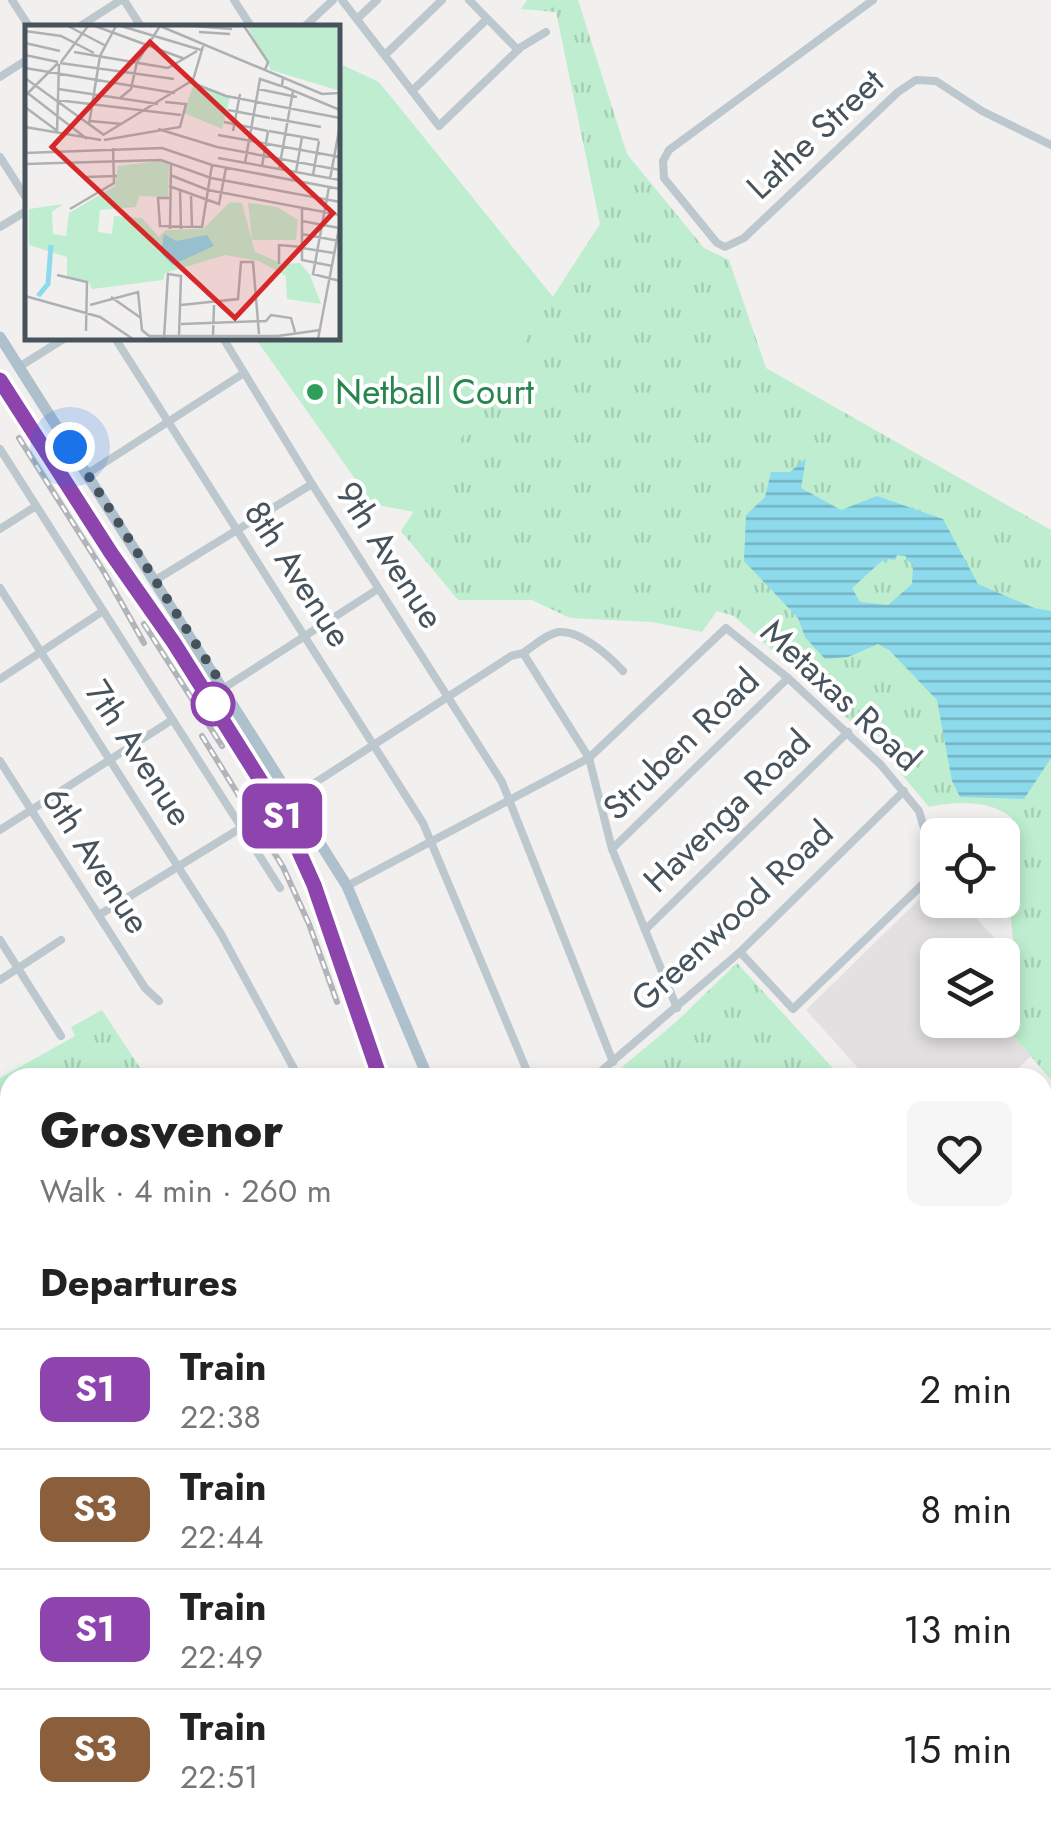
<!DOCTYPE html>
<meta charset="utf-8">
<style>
:root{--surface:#fff;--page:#f6f6f6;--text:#222;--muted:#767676;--line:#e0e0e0}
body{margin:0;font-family:Jost,sans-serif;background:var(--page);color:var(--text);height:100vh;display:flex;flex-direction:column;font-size:38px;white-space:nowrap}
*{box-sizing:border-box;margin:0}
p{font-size:32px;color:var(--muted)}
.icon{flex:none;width:55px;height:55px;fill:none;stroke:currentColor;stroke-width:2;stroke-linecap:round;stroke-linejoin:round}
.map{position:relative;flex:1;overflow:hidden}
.details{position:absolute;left:0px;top:1068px;width:1052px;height:762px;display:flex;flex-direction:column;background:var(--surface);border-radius:30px 30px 0 0;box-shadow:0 5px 15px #0003}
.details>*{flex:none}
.badge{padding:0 20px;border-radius:15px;font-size:35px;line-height:65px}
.buttons{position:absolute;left:920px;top:818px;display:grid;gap:20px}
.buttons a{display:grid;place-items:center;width:100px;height:100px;border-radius:15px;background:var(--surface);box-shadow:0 5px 15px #0003;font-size:50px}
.you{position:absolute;width:50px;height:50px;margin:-25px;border:8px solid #fff;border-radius:50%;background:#1a73e8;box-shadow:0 0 0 15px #1a73e833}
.map>.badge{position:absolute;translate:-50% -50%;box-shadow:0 0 0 5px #fff}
h2{padding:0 40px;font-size:38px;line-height:90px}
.round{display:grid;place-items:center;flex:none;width:105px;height:105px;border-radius:15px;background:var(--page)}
.overview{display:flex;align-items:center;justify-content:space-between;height:170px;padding:0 40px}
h1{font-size:48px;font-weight:800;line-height:75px}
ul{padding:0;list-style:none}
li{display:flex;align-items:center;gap:30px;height:120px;padding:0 40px;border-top:2px solid var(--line)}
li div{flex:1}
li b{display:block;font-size:38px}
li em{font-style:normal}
li .badge{min-width:110px;font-weight:700;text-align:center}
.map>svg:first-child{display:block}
</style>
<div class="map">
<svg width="1051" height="1829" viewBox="0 0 1051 1829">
<defs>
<pattern id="park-tufts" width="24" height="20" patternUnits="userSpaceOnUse" patternTransform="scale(2.5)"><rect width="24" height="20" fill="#beeecf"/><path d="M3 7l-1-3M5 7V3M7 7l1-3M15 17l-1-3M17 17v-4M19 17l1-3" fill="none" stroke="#a5ceb4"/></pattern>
<pattern id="water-rules" width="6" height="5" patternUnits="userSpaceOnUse" patternTransform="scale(2.5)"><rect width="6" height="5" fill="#8cdaeb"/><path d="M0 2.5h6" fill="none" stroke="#74b3c2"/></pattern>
</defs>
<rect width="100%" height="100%" fill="#f2efef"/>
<g fill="#e3e0e1">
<path d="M 937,882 L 938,900 L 960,900 L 1015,961 L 1003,972 L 1002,955 L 938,955 L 938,1020 L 1000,1020 L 1031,1056 L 1009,1077 L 866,1077 L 806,1010 Z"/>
<path d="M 1051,1499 L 1051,1612 L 1042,1603 L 1043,1507 Z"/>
</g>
<path fill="#beeecf" d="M 338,63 L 379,82 L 553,297 L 414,512 L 373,504 L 255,338 L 338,338 Z"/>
<g fill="url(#park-tufts)">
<path d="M 527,0 L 578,0 L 627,154 L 704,248 L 729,260 L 766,368 L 1051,530 L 1051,1080 L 1000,1020 L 1002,1020 L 1003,972 L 1015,961 L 1007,877 L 1012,818 C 990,800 957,801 929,807 L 877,745 L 734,616 L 717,611 L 702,632 L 652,622 L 570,618 L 532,600 L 458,600 L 401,531 L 600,224 L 556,12 L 521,9 Z"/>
<path d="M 737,963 L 841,1077 L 610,1077 L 676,1022 Z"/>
<path d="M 102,1010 L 146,1077 L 10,1078 L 10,1384 L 0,1389 L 0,1078 L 75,1036 L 71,1027 Z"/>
<path d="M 1043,1178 L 1051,1187 L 1051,1332 L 1043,1329 Z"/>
</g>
<path fill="url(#water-rules)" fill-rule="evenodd" d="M 806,458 L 801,488 L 841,510 L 877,496 L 943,519 L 978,584 L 1034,608 L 1051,611 L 1051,758 L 1024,799 L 960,797 L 952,781 L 937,700 L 889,650 L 878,644 L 848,657 L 825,659 L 805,637 L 798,618 L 744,561 L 746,515 L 765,497 L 771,472 L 790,472 ZM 897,555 L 906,556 L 906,560 L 913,564 L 912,584 L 888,605 L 860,602 L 852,588 L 883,560 L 886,564 L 888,559 L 895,560 Z"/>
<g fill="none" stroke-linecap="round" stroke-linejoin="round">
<g stroke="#bdc7ce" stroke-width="8">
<path d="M 12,0 L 30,28"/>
<path d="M 124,0 L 142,28"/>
<path d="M 234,0 L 252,28"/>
<path d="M 342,0 L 439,126 L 521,47 L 546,32"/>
<path d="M 469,0 L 518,50"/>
<path d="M 873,0 L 669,150 L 663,161 L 664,178 L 717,243 L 725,247 L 744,238 L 898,92 L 916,80 L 936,81 L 982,111 L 1051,145"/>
<path d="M 357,19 L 377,0"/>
<path d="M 77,28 L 121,0"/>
<path d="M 303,28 L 333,0"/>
<path d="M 385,55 L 442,0"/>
<path d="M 0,77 L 28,59"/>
<path d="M 412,91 L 487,19"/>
<path d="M 0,157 L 28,201"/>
<path d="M 0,227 L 28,210"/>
<path d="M 115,338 L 423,823 L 530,1078"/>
<path d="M 223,338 L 312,484 L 502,782 L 613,1062"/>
<path d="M 19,367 L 65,338"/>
<path d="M 0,449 L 280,888"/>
<path d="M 87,474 L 244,373"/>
<path d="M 0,529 L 36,506"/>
<path d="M 154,581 L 312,484"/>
<path d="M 0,588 L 221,934 L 299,1078"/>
<path d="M 523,653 C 534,646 546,634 559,632 C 581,630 610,657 623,671"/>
<path d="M 0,679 L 103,611"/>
<path d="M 224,688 L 378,589"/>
<path d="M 0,761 L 145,988 L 159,1001"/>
<path d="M 293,797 L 511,656 L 523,653 L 589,758 L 612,849 L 677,1008"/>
<path d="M 0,830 L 172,720"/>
<path d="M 612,849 L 788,678"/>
<path d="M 347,886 L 589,758 L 726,628 L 788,678 L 881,765 L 919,811 L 934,862 L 926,881 L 793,1009 L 740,952"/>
<path d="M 99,915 L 241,828"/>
<path d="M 645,930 L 848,732"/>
<path d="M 0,940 L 61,1036"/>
<path d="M 0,980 L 61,940"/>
<path d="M 593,1078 L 740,952 L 904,791"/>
<path d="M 1042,1345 L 1051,1348"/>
<path d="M 1042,1394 L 1051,1402"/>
<path d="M 0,1408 L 10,1418"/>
<path d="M 0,1493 L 10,1496"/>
<path d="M 0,1583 L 10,1586"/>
<path d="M 1042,1623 L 1051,1632"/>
<path d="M 0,1728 L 10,1748"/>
<path d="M 185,1820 L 191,1829"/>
<path d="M 297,1820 L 303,1829"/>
<path d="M 405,1820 L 411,1829"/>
<path d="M 548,1820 L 555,1829"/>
<path d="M 659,1820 L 665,1829"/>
<path d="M 751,1820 L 752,1829"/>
<path d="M 839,1820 L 840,1829"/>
<path d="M 919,1820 L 925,1829"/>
<path d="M 36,1829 L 81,1820"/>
<path d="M 610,1829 L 624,1820"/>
</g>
<g stroke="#afc0cd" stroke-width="11">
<path d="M 0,337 L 347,886 L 428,1078"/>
<path d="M 1042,1745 L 1051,1753"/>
</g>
<g stroke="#b1b5b9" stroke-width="6">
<g id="rail">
<path d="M 0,380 L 111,553 L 174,643 L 284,818 L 314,885 L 380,1078"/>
<path d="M 19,438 L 104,572 L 144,643"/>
<path d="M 144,624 L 222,746"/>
<path d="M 202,736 L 283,867 L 309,924 L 337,1002"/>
<path d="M 1018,1820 L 1027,1829"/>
<path d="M 1040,1820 L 1049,1829"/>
</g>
</g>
<use href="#rail" stroke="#fff" stroke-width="2.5" stroke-dasharray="8" stroke-linecap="butt"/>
</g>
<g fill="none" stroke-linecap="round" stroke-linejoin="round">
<g stroke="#fff" stroke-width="22">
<path id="line" d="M 0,380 L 111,553 L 174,643 L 284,818 L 314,885 L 380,1078"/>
</g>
<use href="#line" stroke="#8e44ad" stroke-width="15"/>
<path stroke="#47535c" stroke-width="10" stroke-dasharray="0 18" d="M 70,447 L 224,688 L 213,704"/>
</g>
<circle fill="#2e9e5b" stroke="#fff" stroke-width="4" cx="315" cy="392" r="10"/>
<circle fill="#fff" stroke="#8e44ad" stroke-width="5" cx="213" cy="704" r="20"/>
<g text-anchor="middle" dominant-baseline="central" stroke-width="8" stroke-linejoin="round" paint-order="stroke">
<g font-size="35" fill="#47535c" stroke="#fff">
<text transform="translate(815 134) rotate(-43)">Lathe Street</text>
<text transform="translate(390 555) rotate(57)">9th Avenue</text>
<text transform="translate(298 574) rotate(57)">8th Avenue</text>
<text transform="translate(841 695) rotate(43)">Metaxas Road</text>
<text transform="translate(681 744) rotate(-44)">Struben Road</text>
<text transform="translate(139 753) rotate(57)">7th Avenue</text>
<text transform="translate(727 811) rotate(-44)">Havenga Road</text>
<text transform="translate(96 860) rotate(57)">6th Avenue</text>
<text transform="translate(732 916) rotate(-43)">Greenwood Road</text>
</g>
<g font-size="35" fill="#27864d" stroke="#fff" text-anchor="start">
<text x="335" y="392">Netball Court</text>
</g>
</g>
<g transform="translate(25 25)">
<rect width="315" height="315" fill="#f2efef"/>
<path d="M 223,178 L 252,182 L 273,195 L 271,215 L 227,215 ZM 275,238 L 285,250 L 296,279 L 262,274 L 260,239 Z" fill="#beeecf"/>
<path d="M 222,1 L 315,1 L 315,66 L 246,45 Z" fill="#beeecf"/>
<path d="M 169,58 L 205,73 L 197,104 L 159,88 ZM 135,136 L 144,139 L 143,172 L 114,171 L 111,182 L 75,185 L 73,207 L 87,209 L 89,191 L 117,193 L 134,212 L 141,205 L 178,204 L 205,177 L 217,178 L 230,227 L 258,239 L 261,251 L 234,236 L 200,230 L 140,248 L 138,255 L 67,264 L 63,256 L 42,252 L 42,232 L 4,220 L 4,184 L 38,179 L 27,187 L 28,209 L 41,211 L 44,188 L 90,161 L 93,141 Z" fill="#beeecf"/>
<path d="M 139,209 L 151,216 L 182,210 L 189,221 L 147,240 L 136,228 Z" fill="#8cdaeb"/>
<path fill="none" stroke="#8cdaeb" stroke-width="5" d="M 13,271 L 23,259 L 26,220"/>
<path fill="none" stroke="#aeb1b4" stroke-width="2.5" d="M 43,1 L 81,21M 70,1 L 160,34M 96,1 L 176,25M 135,1 L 297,69 L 315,68M 168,1 L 207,4M 219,1 L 243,37 L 240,45M 0,6 L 36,11 L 69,28M 174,7 L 205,9M 0,18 L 35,26M 49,27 L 143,43M 0,30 L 33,37M 36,37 L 63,1M 35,38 L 149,54M 0,43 L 150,68M 143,43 L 172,26M 258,52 L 257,61 L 315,85M 0,53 L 79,110M 165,57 L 201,71 L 315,93M 33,64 L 133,79M 233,64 L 272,72M 0,66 L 62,114M 1,70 L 33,38M 94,74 L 106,64 L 112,37 L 135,1M 32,75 L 156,90M 0,82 L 31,105M 203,85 L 245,93M 246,93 L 296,102M 65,96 L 97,99M 199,97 L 243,106M 64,99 L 75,31 L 91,1M 0,102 L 76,115M 133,104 L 192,122 L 315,145M 208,106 L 215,69M 244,106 L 294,115M 32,107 L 34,39M 78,110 L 168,55 L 179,18M 193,110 L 315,132M 79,115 L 155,102 L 161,79 L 140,77M 0,128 L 137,123 L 187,140 L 315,164M 193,133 L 315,155M 220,138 L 235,54 L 256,61M 0,139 L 136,135 L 186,153 L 315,177M 237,141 L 243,106M 254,144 L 268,66M 271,147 L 277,112M 145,150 L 183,165 L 315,190M 288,150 L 294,116M 60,152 L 92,151M 305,154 L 315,100M 144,161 L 194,179 L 201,143M 304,162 L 288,249 L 315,256M 155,165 L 156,204M 166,171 L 167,203M 144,173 L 133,173 L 135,201 L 177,202 L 187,140M 277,183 L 277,235 L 307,241M 45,184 L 89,158 L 88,123M 277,196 L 314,203M 145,204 L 146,138M 277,209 L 314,216M 277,223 L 309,228M 254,239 L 254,220 L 277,222M 32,250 L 62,257 L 61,306M 0,271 L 75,292 L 108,314M 86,272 L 116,293M 65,280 L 113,267 L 117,305 L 124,311 L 253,311 L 295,305M 156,280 L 213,274 L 216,237 L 228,237 L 234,309M 156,299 L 241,296 L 246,290 L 266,293 L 270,307M 188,311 L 189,280M 139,313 L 143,249 L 156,251 L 154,311M 293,314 L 315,198"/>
<path fill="#d62828" fill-opacity="0.15" stroke="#d62828" stroke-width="5" d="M 125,17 L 308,188 L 210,293 L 27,122 Z"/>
<rect width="315" height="315" fill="none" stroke="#47535c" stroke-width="5"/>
</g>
</svg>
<div class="buttons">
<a><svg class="icon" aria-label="locate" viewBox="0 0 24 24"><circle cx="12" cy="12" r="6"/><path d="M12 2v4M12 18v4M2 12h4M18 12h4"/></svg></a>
<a><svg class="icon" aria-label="layers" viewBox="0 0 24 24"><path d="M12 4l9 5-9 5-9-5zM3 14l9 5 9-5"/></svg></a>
</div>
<div class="you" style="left:70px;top:447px"></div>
<b class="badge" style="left:282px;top:816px;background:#8e44ad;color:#fff">S1</b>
<section class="details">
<div class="overview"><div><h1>Grosvenor</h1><p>Walk · 4 min · 260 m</p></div><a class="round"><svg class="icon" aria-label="heart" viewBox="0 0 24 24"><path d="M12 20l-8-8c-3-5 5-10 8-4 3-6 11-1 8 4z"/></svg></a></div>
<h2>Departures</h2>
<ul>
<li><span class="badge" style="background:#8e44ad;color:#fff">S1</span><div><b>Train</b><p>22:38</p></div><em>2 min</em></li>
<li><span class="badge" style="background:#8b5e3c;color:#fff">S3</span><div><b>Train</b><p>22:44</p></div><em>8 min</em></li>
<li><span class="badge" style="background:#8e44ad;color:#fff">S1</span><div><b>Train</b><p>22:49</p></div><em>13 min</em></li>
<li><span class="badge" style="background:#8b5e3c;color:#fff">S3</span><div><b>Train</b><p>22:51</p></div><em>15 min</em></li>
</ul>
</section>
</div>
